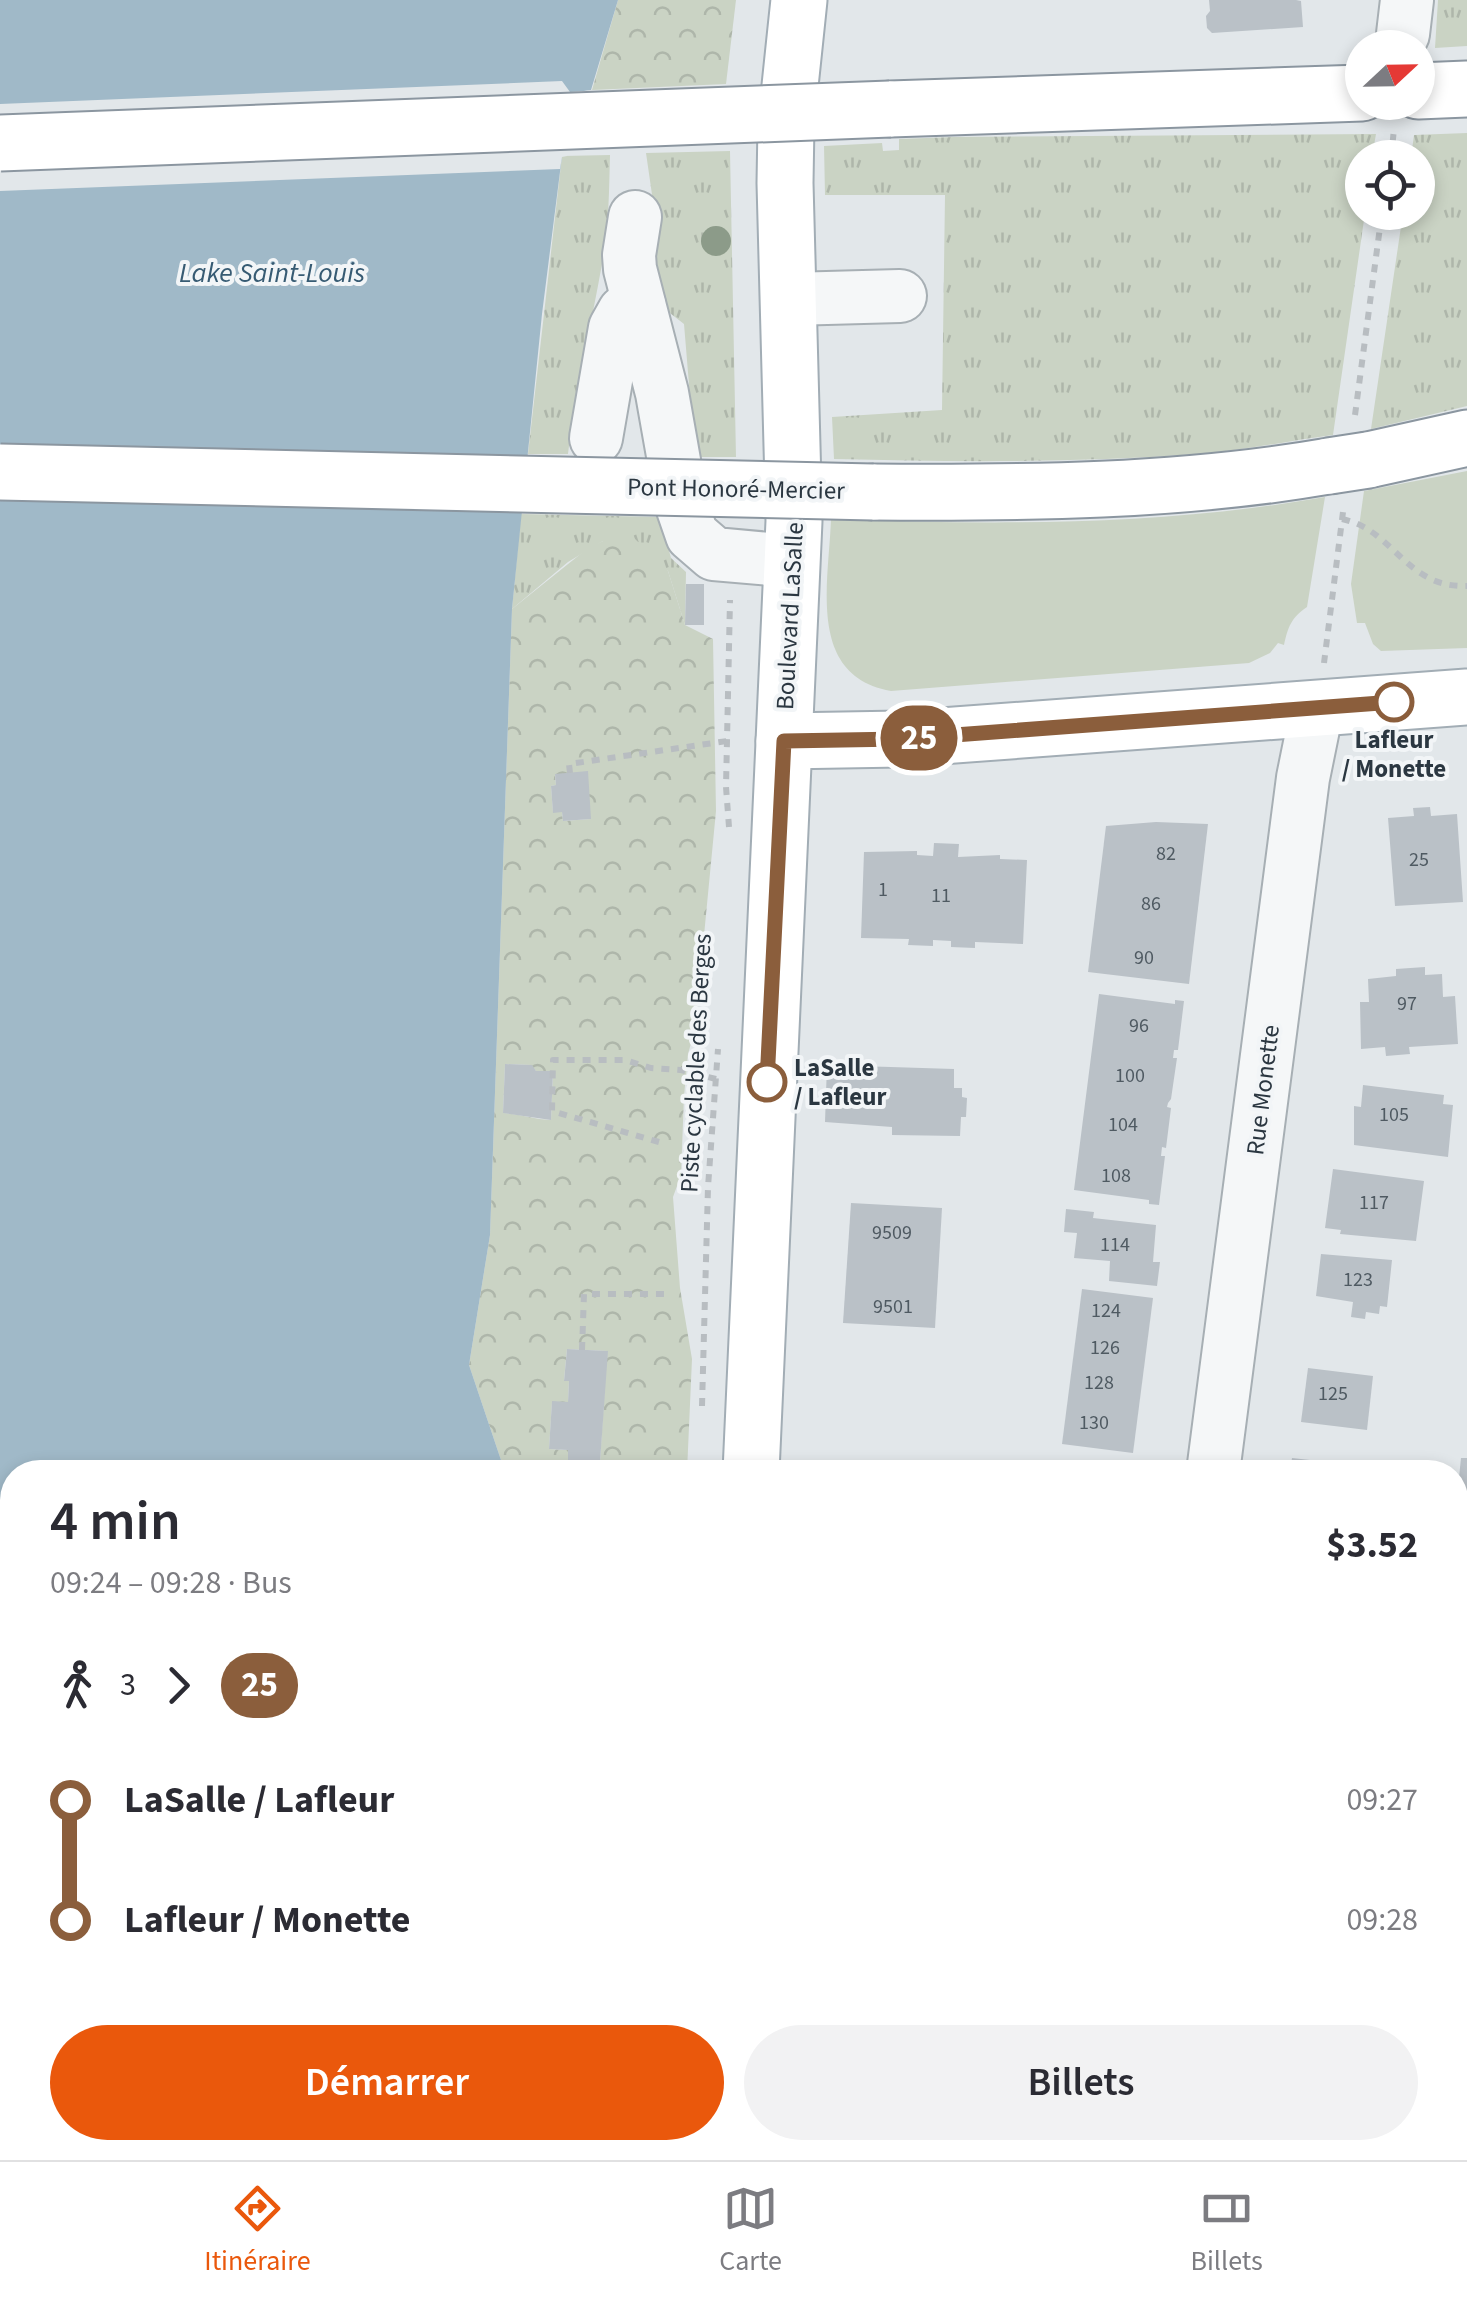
<!DOCTYPE html>
<html lang="fr">
<meta charset="utf-8">
<style>
:root{--surface:#fff;--page:#f2f2f3;--text:#2b2b33;--muted:#7c7c81;--line:#e1e1e2;--accent:#ea580c}
body{margin:0;font-family:"Source Sans 3",sans-serif;background:var(--page);color:var(--text);height:100vh;display:flex;flex-direction:column;font-size:38px;white-space:nowrap}
*{box-sizing:border-box;margin:0}
p{font-size:32px;color:var(--muted)}
.icon{flex:none;width:55px;height:55px;fill:none;stroke:currentColor;stroke-width:2;stroke-linecap:round;stroke-linejoin:round}
.map{position:relative;flex:1;overflow:hidden}
.drawer{position:absolute;left:0px;top:1460px;width:1468px;height:700px;display:flex;flex-direction:column;background:var(--surface);border-radius:40px 40px 0 0;box-shadow:0 5px 15px #0003}
.drawer>*{flex:none}
.badge{padding:0 20px;border-radius:32px;font-size:35px;line-height:65px}
.needle{width:65px;rotate:68deg}
.buttons{position:absolute;left:1345px;top:30px;display:grid;gap:20px}
.buttons a{display:grid;place-items:center;width:90px;height:90px;border-radius:50%;background:var(--surface);box-shadow:0 5px 15px #0003;font-size:50px}
.map>.badge{position:absolute;translate:-50% -50%;box-shadow:0 0 0 5px #fff}
.legs{display:flex;align-items:center;gap:15px;height:110px;padding:0 50px;font-size:32px}
.legs p{margin-inline-start:auto}
.summary{display:flex;align-items:center;justify-content:space-between;height:170px;padding:0 50px}
h1{font-size:55px;font-weight:600;line-height:75px}
.primary-button{display:flex;gap:20px;margin-top:auto;padding:20px 50px}
.primary-button a{flex:1;height:115px;border-radius:60px;background:var(--accent);color:#fff;font-size:40px;font-weight:600;line-height:115px;text-align:center}
.primary-button a+a{background:var(--page);color:var(--text)}
ul{padding:0 50px;list-style:none}
li{display:flex;align-items:center;gap:35px;height:120px;font-size:38px}
li i{display:grid;place-items:center;width:15px;height:100%;margin:0 12px;background:currentColor}
li i::after{content:'';width:25px;height:25px;margin:-12px;border:8px solid;border-radius:50%;background:var(--surface)}
li p{margin-inline-start:auto}
li:first-child i{background:linear-gradient(#0000 50%,currentColor 0)}
li:last-child i{background:linear-gradient(currentColor 50%,#0000 0)}
.menu{display:flex;justify-content:space-around;align-items:center;height:140px;border-top:2px solid var(--line);background:var(--surface);font-size:28px;color:var(--muted)}
.menu a{display:grid;justify-items:center;gap:5px}
.menu .on{color:var(--accent)}
.map>svg:first-child{display:block}
</style>
<div class="map">
<svg width="1467" height="2160" viewBox="0 0 1467 2160">
<defs>
<pattern id="grass-tufts" width="24" height="20" patternUnits="userSpaceOnUse" patternTransform="scale(2.5)"><rect width="24" height="20" fill="#cad3c4"/><path d="M3 7l-1-3M5 7V3M7 7l1-3M15 17l-1-3M17 17v-4M19 17l1-3" fill="none" stroke="#aeb6aa"/></pattern>
<pattern id="forest-crowns" width="20" height="18" patternUnits="userSpaceOnUse" patternTransform="scale(2.5)"><rect width="20" height="18" fill="#cad3c4"/><path d="M2 6a3 3 0 1 1 6 0M12 15a3 3 0 1 1 6 0" fill="none" stroke="#aeb6aa"/></pattern>
</defs>
<rect width="100%" height="100%" fill="#e2e7ea"/>
<g fill="url(#grass-tufts)">
<path d="M 1438,0 L 1467,0 L 1467,46 L 1435,48 Z"/>
<path d="M 1467,133 L 1467,406 L 1371,429 L 1403,213 L 1418,212 L 1418,158 L 1411,157 L 1414,135 Z"/>
<path d="M 1376,134 L 1372,157 L 1362,158 L 1365,213 L 1333,435 C 1287,441 1241,451 1196,454 C 1075,463 955,462 834,459 L 832,417 L 942,410 L 945,195 L 825,195 L 824,146 L 882,143 L 883,151 L 899,150 L 899,139 L 954,137 Z"/>
<path d="M 730,151 L 736,457 L 695,457 L 684,324 L 657,303 L 646,254 L 658,236 L 646,153 Z"/>
<path d="M 610,155 C 609,192 609,228 602,264 C 591,327 575,389 568,454 L 528,454 L 562,156 Z"/>
<path d="M 521,514 L 660,517 L 671,558 L 686,572 L 685,625 L 668,571 L 603,541 L 568,562 L 512,609 Z"/>
</g>
<g fill="url(#forest-crowns)" fill-rule="evenodd">
<path d="M 618,0 L 736,0 L 726,84 L 592,90 Z"/>
<path d="M 633,537 L 668,571 L 685,625 L 713,639 L 716,811 L 695,1029 L 688,1054 L 684,1096 L 681,1175 L 673,1197 L 680,1288 L 692,1359 L 687,1472 L 505,1472 L 469,1365 L 490,1235 L 512,609 L 588,548 L 603,541 ZM 555,774 L 591,819 L 563,821 L 562,812 L 553,812 L 551,786 L 556,785 ZM 505,1064 L 531,1065 L 536,1071 L 553,1072 L 551,1120 C 533,1119 520,1114 503,1113 ZM 567,1349 L 607,1351 L 600,1462 L 569,1460 L 568,1450 L 549,1449 L 552,1402 L 568,1402 L 569,1381 L 564,1380 Z"/>
</g>
<g fill="#cad3c4">
<path d="M 1467,471 L 1467,648 L 1381,651 L 1373,644 L 1365,623 L 1357,623 L 1351,584 L 1364,491 Z"/>
<path d="M 1325,497 L 1307,607 C 1291,618 1288,627 1284,645 L 1278,643 L 1270,653 L 1249,663 L 891,691 C 806,676 829,582 831,519 C 997,525 1161,526 1325,497 Z"/>
<path d="M 434,2148 L 619,2148 L 616,2160 L 430,2160 Z"/>
</g>
<path fill="#a0b9c8" d="M 0,0 L 618,0 L 591,90 L 570,93 L 542,314 L 512,609 L 490,1235 L 469,1365 L 505,1472 L 12,1472 L 12,2148 L 434,2148 L 430,2160 L 0,2160 Z"/>
<path fill="#e2e7ea" d="M 562,81 L 570,92 L 597,90 L 595,93 L 575,97 L 567,156 L 562,157 L 560,169 L 0,191 L 0,104 Z"/>
<g fill="#bac1c7">
<path d="M 1209,0 L 1296,0 L 1301,1 L 1303,27 L 1212,33 L 1207,28 L 1206,16 L 1210,11 Z"/>
<path d="M 686,584 L 704,584 L 704,625 L 685,625 Z"/>
<path d="M 588,771 L 591,819 L 563,821 L 562,812 L 553,813 L 551,786 L 556,785 L 555,774 Z"/>
<path d="M 1430,807 L 1431,816 L 1457,814 L 1463,902 L 1395,906 L 1388,818 L 1414,816 L 1413,808 Z"/>
<path d="M 1156,822 L 1208,824 L 1189,984 L 1088,972 L 1106,826 Z"/>
<path d="M 934,843 L 959,844 L 958,857 L 1000,855 L 1000,859 L 1027,860 L 1023,944 L 975,942 L 975,948 L 951,947 L 951,941 L 933,940 L 933,946 L 908,945 L 909,939 L 861,938 L 864,852 L 917,851 L 917,855 L 933,856 Z"/>
<path d="M 1425,967 L 1425,975 L 1442,974 L 1443,997 L 1455,996 L 1458,1044 L 1409,1047 L 1410,1054 L 1386,1056 L 1385,1047 L 1361,1049 L 1360,1002 L 1369,1002 L 1368,979 L 1396,976 L 1396,969 Z"/>
<path d="M 1099,994 L 1175,1004 L 1175,1000 L 1184,1001 L 1178,1050 L 1174,1050 L 1173,1058 L 1177,1058 L 1171,1099 L 1168,1103 L 1167,1107 L 1171,1108 L 1166,1148 L 1162,1147 L 1161,1156 L 1165,1156 L 1159,1205 L 1149,1204 L 1149,1200 L 1074,1190 Z"/>
<path d="M 505,1064 L 532,1065 L 536,1071 L 553,1071 L 551,1120 L 503,1113 Z"/>
<path d="M 827,1065 L 954,1069 L 954,1088 L 962,1088 L 962,1097 L 967,1098 L 966,1117 L 961,1117 L 960,1136 L 892,1135 L 892,1127 L 825,1122 Z"/>
<path d="M 1363,1085 L 1444,1095 L 1443,1104 L 1453,1105 L 1448,1157 L 1354,1145 L 1354,1106 L 1361,1107 Z"/>
<path d="M 1333,1169 L 1424,1181 L 1416,1241 L 1340,1234 L 1341,1230 L 1325,1228 Z"/>
<path d="M 851,1203 L 942,1208 L 935,1328 L 843,1323 Z"/>
<path d="M 1066,1209 L 1094,1212 L 1093,1218 L 1156,1225 L 1153,1262 L 1160,1262 L 1157,1286 L 1109,1281 L 1110,1261 L 1074,1258 L 1077,1233 L 1064,1232 Z"/>
<path d="M 1321,1254 L 1392,1260 L 1387,1307 L 1380,1306 L 1379,1314 L 1366,1312 L 1365,1319 L 1351,1317 L 1353,1302 L 1316,1296 Z"/>
<path d="M 1082,1289 L 1153,1298 L 1133,1453 L 1062,1444 Z"/>
<path d="M 567,1349 L 608,1351 L 600,1462 L 568,1460 L 568,1450 L 549,1449 L 552,1401 L 568,1402 L 569,1381 L 564,1381 Z"/>
<path d="M 1308,1368 L 1373,1376 L 1367,1430 L 1301,1422 Z"/>
<path d="M 1292,1458 L 1382,1468 L 1382,1472 L 1290,1472 Z"/>
<path d="M 1461,1458 L 1467,1458 L 1467,1508 L 1456,1507 Z"/>
<path d="M 1060,1464 L 1102,1470 L 1102,1472 L 1059,1472 Z"/>
<path d="M 1455,1968 L 1467,1969 L 1467,2021 L 1459,2020 L 1460,2011 L 1455,2011 Z"/>
<path d="M 1455,2096 L 1467,2097 L 1467,2127 L 1455,2126 Z"/>
<path d="M 744,2148 L 819,2148 L 817,2159 Z"/>
</g>
<g fill="none" stroke-linecap="round" stroke-linejoin="round">
<g stroke="#a7afb4" stroke-width="56">
<g id="minor">
<path d="M 1403,34 L 1407,0"/>
<path d="M 635,217 L 629,255 L 630,269 L 662,393 L 682,506 L 692,535 L 714,554 L 792,561"/>
<path d="M 790,299 L 900,296"/>
<path d="M 596,438 L 615,328 L 624,312 L 639,305"/>
<path d="M 1213,1472 L 1303,778 L 1317,709"/>
<path d="M 1125,2160 L 1127,2148"/>
</g>
</g>
<g stroke="#a2adb5" stroke-width="59">
<g id="major">
<path d="M 784,741 L 901,739 L 1467,697"/>
<path d="M 751,1472 L 794,521 L 785,183 L 786,124 L 799,0"/>
<path d="M 645,2160 L 648,2148"/>
</g>
</g>
<g stroke="#8b96a0" stroke-width="59">
<g id="highway">
<path d="M 1418,91 L 1467,89"/>
<path d="M 890,109 L 1362,93"/>
<path d="M 1368,460 L 1467,438"/>
<path d="M 873,492 C 1026,493 1178,492 1329,466"/>
</g>
</g>
<g stroke="#b8bdc1" stroke-width="6" stroke-dasharray="8 8" stroke-linecap="butt">
<path d="M 1391,158 L 1394,129"/>
<path d="M 1355,415 L 1382,212"/>
<path d="M 1342,519 C 1395,530 1405,588 1467,586"/>
<path d="M 1324,663 L 1343,512"/>
<path d="M 570,773 L 569,764 L 727,741"/>
<path d="M 729,827 L 726,787 L 730,600"/>
<path d="M 659,1142 L 552,1111 L 553,1060 L 625,1060 L 651,1068 L 681,1070 L 716,1079"/>
<path d="M 582,1350 L 584,1294 L 664,1294"/>
<path d="M 702,1406 L 708,1187 L 718,1049"/>
<path d="M 592,2160 L 595,2148"/>
</g>
<use href="#minor" stroke="#f5f7f8" stroke-width="52"/>
<use href="#major" stroke="#fff" stroke-width="55"/>
<use href="#highway" stroke="#fff" stroke-width="55"/>
<g stroke="#8b96a0" stroke-width="59" stroke-linecap="butt">
<g id="highway-bridge">
<path d="M 0,143 L 890,109"/>
<path d="M 1329,466 L 1368,460"/>
<path d="M 0,472 L 873,492"/>
</g>
</g>
<use href="#highway-bridge" stroke="#fff" stroke-width="55"/>
</g>
<circle fill="#8c9b89" cx="716" cy="241" r="15"/>
<g fill="none" stroke-linecap="round" stroke-linejoin="round">
<g stroke="#fff" stroke-width="22">
<path id="line-1" d="M 767,1082 L 784,741 L 901,739 L 1394,702"/>
</g>
<use href="#line-1" stroke="#8b5e3c" stroke-width="15"/>
</g>
<g fill="#fff" stroke="#8b5e3c" stroke-width="5">
<circle cx="1394" cy="702" r="18"/>
<circle cx="767" cy="1082" r="18"/>
</g>
<g text-anchor="middle" dominant-baseline="central" stroke-width="8" stroke-linejoin="round" paint-order="stroke">
<g font-size="20" fill="#4f5a62">
<text x="1166" y="854">82</text>
<text x="1419" y="860">25</text>
<text x="883" y="890">1</text>
<text x="941" y="896">11</text>
<text x="1151" y="904">86</text>
<text x="1144" y="958">90</text>
<text x="1407" y="1004">97</text>
<text x="1139" y="1026">96</text>
<text x="1130" y="1076">100</text>
<text x="1394" y="1115">105</text>
<text x="1123" y="1125">104</text>
<text x="1116" y="1176">108</text>
<text x="1374" y="1203">117</text>
<text x="892" y="1233">9509</text>
<text x="1115" y="1245">114</text>
<text x="1358" y="1280">123</text>
<text x="893" y="1307">9501</text>
<text x="1106" y="1311">124</text>
<text x="1105" y="1348">126</text>
<text x="1099" y="1383">128</text>
<text x="1333" y="1394">125</text>
<text x="1094" y="1423">130</text>
</g>
<g font-size="25" fill="#2b3741" stroke="#f2f5f7">
<text transform="translate(736 489) rotate(1)">Pont Honoré-Mercier</text>
<text transform="translate(790 616) rotate(-87)">Boulevard LaSalle</text>
<text transform="translate(696 1063) rotate(-87)">Piste cyclable des Berges</text>
<text transform="translate(1263 1090) rotate(-83)">Rue Monette</text>
</g>
<g font-size="25" font-weight="bold" fill="#2b3741" stroke="#f2f5f7">
<text x="1394" y="740">Lafleur<tspan x="1394" dy="29">/ Monette</tspan></text>
<text x="794" y="1068" text-anchor="start">LaSalle<tspan x="794" dy="29">/ Lafleur</tspan></text>
</g>
<g font-size="28" font-style="italic" fill="#375b73" stroke="#f2f5f7">
<text x="272" y="273">Lake Saint-Louis</text>
</g>
</g>
</svg>
<div class="buttons">
<a><svg class="needle" viewBox="-14 -14 28 28"><path d="M0-13l5 13h-10z" fill="#e53935"/><path d="M0 13l5-13h-10z" fill="#7c7c81"/></svg></a>
<a><svg class="icon" aria-label="locate" viewBox="0 0 24 24"><circle cx="12" cy="12" r="6"/><path d="M12 2v4M12 18v4M2 12h4M18 12h4"/></svg></a>
</div>
<b class="badge" style="left:919px;top:738px;background:#8b5e3c;color:#fff">25</b>
<section class="drawer">
<div class="summary"><div><h1>4 min</h1><p>09:24 – 09:28 · Bus</p></div><b>$3.52</b></div>
<div class="legs"><svg class="icon" aria-label="walk" viewBox="0 0 24 24"><circle cx="13" cy="4" r="2"/><path d="M13 8l-2 6 4 7M11 14l-3 7M7 12l3-4h3l4 4"/></svg>3<svg class="icon" aria-label="forward" viewBox="0 0 24 24"><path d="M9 5l7 7-7 7"/></svg><b class="badge" style="background:#8b5e3c;color:#fff">25</b></div>
<ul>
<li><i style="color:#8b5e3c"></i><b>LaSalle / Lafleur</b><p>09:27</p></li>
<li><i style="color:#8b5e3c"></i><b>Lafleur / Monette</b><p>09:28</p></li>
</ul>
<div class="primary-button"><a>Démarrer</a><a>Billets</a></div>
</section>
</div>
<nav class="menu">
<a class="on"><svg class="icon" aria-label="directions" viewBox="0 0 24 24"><path d="M12 3l9 9-9 9-9-9zM9 14v-3h6M13 9l2 2-2 2"/></svg>Itinéraire</a>
<a><svg class="icon" aria-label="map" viewBox="0 0 24 24"><path d="M3 6l6-2 6 2 6-2v14l-6 2-6-2-6 2zM9 4v14M15 6v14"/></svg>Carte</a>
<a><svg class="icon" aria-label="tickets" viewBox="0 0 24 24"><path d="M3 7h18v10H3zM15 7v10"/></svg>Billets</a>
</nav>
